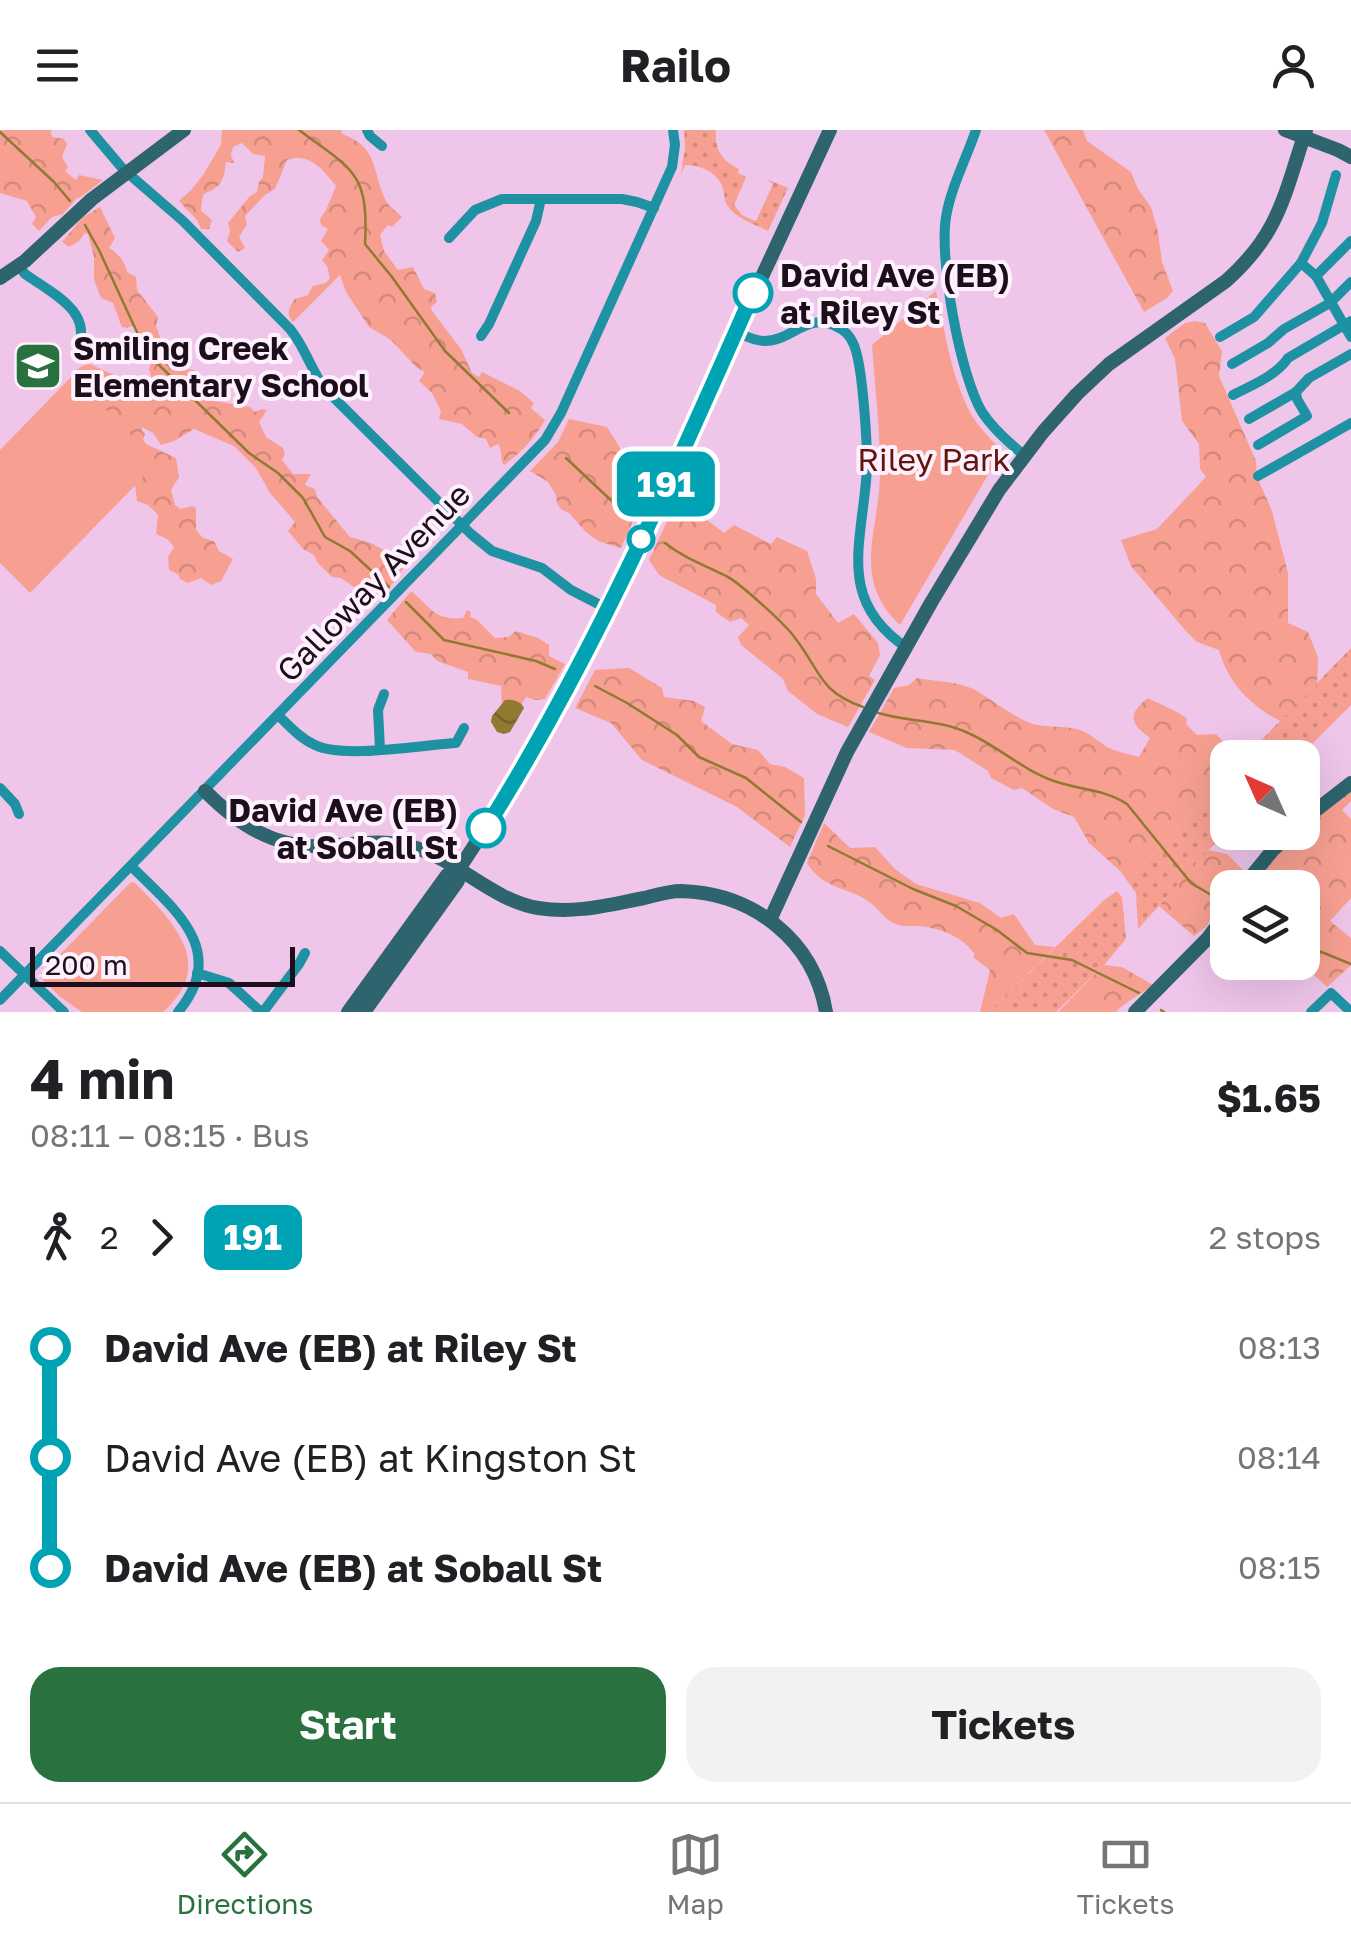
<!DOCTYPE html>
<meta charset="utf-8">
<style>
:root{--surface:#fff;--page:#f2f2f2;--text:#202124;--muted:#757577;--line:#e0e0e0;--accent:#29713e}
body{margin:0;font-family:"Golos Text",sans-serif;background:var(--page);color:var(--text);height:100vh;display:flex;flex-direction:column;font-size:38px;white-space:nowrap}
*{box-sizing:border-box;margin:0}
p{font-size:32px;color:var(--muted)}
.icon{flex:none;width:55px;height:55px;fill:none;stroke:currentColor;stroke-width:2;stroke-linecap:round;stroke-linejoin:round}
.map{position:relative;height:882px;overflow:hidden}
.side{display:flex;flex-direction:column;background:var(--surface);flex:1}
.side>*{flex:none}
.badge{padding:0 20px;border-radius:15px;font-size:35px;line-height:65px}
.needle{width:65px;rotate:315deg}
.controls{position:absolute;left:1210px;top:610px;display:grid;gap:20px}
.controls a{display:grid;place-items:center;width:110px;height:110px;border-radius:20px;background:var(--surface);box-shadow:0 10px 40px #0002;font-size:50px}
.scale{position:absolute;left:30px;bottom:25px;width:265px;box-sizing:border-box;padding-left:10px;border:5px solid #1c0e1b;border-top:0;font-size:28px;line-height:35px;white-space:nowrap;color:#1c0e1b;-webkit-text-stroke:8px #fef0fc;paint-order:stroke}
.map>.badge{position:absolute;translate:-50% -50%;box-shadow:0 0 0 5px #fff}
.legs{display:flex;align-items:center;gap:15px;height:110px;padding:0 30px;font-size:32px}
.legs p{margin-inline-start:auto}
.summary{display:flex;align-items:center;justify-content:space-between;height:170px;padding:0 30px}
h1{font-size:55px;font-weight:700;line-height:75px}
.primary-button{display:flex;gap:20px;margin-top:auto;padding:20px 30px}
.primary-button a{flex:1;height:115px;border-radius:30px;background:var(--accent);color:#fff;font-size:40px;font-weight:700;line-height:115px;text-align:center}
.primary-button a+a{background:var(--page);color:var(--text)}
ul{padding:0 30px;list-style:none}
li{display:flex;align-items:center;gap:35px;height:110px;font-size:38px}
li i{display:grid;place-items:center;width:15px;height:100%;margin:0 12px;background:currentColor}
li i::after{content:'';width:25px;height:25px;margin:-12px;border:8px solid;border-radius:50%;background:var(--surface)}
li p{margin-inline-start:auto}
li:first-child i{background:linear-gradient(#0000 50%,currentColor 0)}
li:last-child i{background:linear-gradient(currentColor 50%,#0000 0)}
header{display:flex;justify-content:space-between;align-items:center;height:130px;padding:0 30px;background:var(--surface);font-size:45px;font-weight:700}
.tab-bar{display:flex;justify-content:space-around;align-items:center;height:140px;border-top:2px solid var(--line);background:var(--surface);font-size:28px;color:var(--muted)}
.tab-bar a{display:grid;justify-items:center;gap:5px}
.tab-bar .current{color:var(--accent)}
.map>svg:first-child{display:block}
</style>
<header><svg class="icon" aria-label="menu" viewBox="0 0 24 24"><path d="M4 6h16M4 12h16M4 18h16"/></svg>Railo<svg class="icon" aria-label="person" viewBox="0 0 24 24"><circle cx="12" cy="8" r="4"/><path d="M4 21q1-7 8-7t8 7"/></svg></header>
<div class="map">
<svg width="1351" height="882" viewBox="0 0 1351 882">
<defs>
<pattern id="grass-dots" width="8" height="8" patternUnits="userSpaceOnUse" patternTransform="scale(2.5)"><rect width="8" height="8" fill="#f7a091"/><path d="M2 2h.1M6 6h.1" fill="none" stroke="#d3897c" stroke-width="1.8" stroke-linecap="round"/></pattern>
<pattern id="forest-crowns" width="20" height="18" patternUnits="userSpaceOnUse" patternTransform="scale(2.5)"><rect width="20" height="18" fill="#f7a091"/><path d="M2 6a3 3 0 1 1 6 0M12 15a3 3 0 1 1 6 0" fill="none" stroke="#d3897c"/></pattern>
<pattern id="water-waves" width="16" height="10" patternUnits="userSpaceOnUse" patternTransform="scale(2.5)"><rect width="16" height="10" fill="#917932"/><path d="M0 5q4-4 8 0t8 0" fill="none" stroke="#76622a"/></pattern>
</defs>
<rect width="100%" height="100%" fill="#efc5ea"/>
<g fill="url(#grass-dots)">
<path d="M 684,0 L 716,0 C 714,19 722,31 739,39 L 738,43 L 746,47 L 734,75 L 743,86 L 756,91 L 773,54 L 766,49 L 788,58 L 768,101 C 755,94 736,89 727,75 C 724,70 725,65 723,59 C 719,43 701,35 685,35 L 681,44 L 685,18 Z"/>
<path d="M 1351,518 L 1351,575 L 1299,627 L 1244,628 Z"/>
<path d="M 1227,645 L 1227,700 L 1138,799 L 1136,763 L 1128,752 Z"/>
<path d="M 1117,761 L 1122,767 L 1126,809 L 1104,835 L 1056,882 L 989,882 L 1104,770 Z"/>
</g>
<g fill="url(#forest-crowns)">
<path d="M 0,0 L 53,0 L 50,2 L 53,7 L 64,9 L 67,14 L 62,27 L 68,37 L 65,41 L 76,50 L 79,45 L 103,50 L 81,67 L 77,68 L 63,84 L 52,87 L 39,101 L 32,94 L 36,87 L 27,71 L 0,63 Z"/>
<path d="M 222,0 L 341,0 L 342,4 C 378,17 372,39 385,69 C 388,76 396,81 402,87 L 392,97 L 388,95 L 380,105 L 384,121 L 398,140 L 413,137 L 424,159 L 435,163 L 437,172 L 431,177 L 432,181 L 461,219 L 472,243 L 479,247 L 482,242 L 520,261 L 534,273 L 531,278 L 545,290 C 534,309 522,322 504,335 C 500,331 503,322 498,314 L 490,318 L 486,309 L 477,307 L 462,294 L 439,289 L 441,281 L 432,263 L 419,251 L 425,242 L 416,237 L 391,210 L 369,197 L 346,162 L 340,145 L 293,192 C 286,185 288,177 295,169 L 308,165 L 313,156 L 326,153 L 330,148 L 327,136 L 322,130 L 329,120 L 321,111 L 328,99 L 321,95 L 320,89 L 326,80 L 336,56 C 322,39 310,22 287,30 L 275,59 L 265,65 L 245,86 L 247,94 L 239,107 L 245,118 L 238,122 L 227,111 L 230,101 L 228,93 L 250,66 L 257,62 L 259,52 L 263,47 L 265,26 L 253,24 L 242,13 L 233,17 L 231,25 L 234,33 L 226,32 C 225,40 224,50 218,56 C 205,67 203,55 201,81 L 212,90 L 209,99 L 201,99 L 197,90 L 179,71 L 192,59 L 203,45 L 221,15 Z"/>
<path d="M 1044,0 L 1083,0 L 1087,11 L 1131,42 L 1138,59 L 1151,77 L 1158,102 L 1162,132 L 1173,161 L 1167,168 L 1144,182 Z"/>
<path d="M 100,77 L 115,108 L 109,118 C 117,122 126,133 127,142 L 136,147 L 137,160 L 158,187 L 156,196 L 171,238 C 181,241 190,237 199,242 L 215,271 L 250,277 L 255,282 L 262,279 L 267,280 L 259,292 L 266,307 L 283,318 L 285,324 L 282,330 L 293,344 L 311,344 L 305,354 L 307,356 L 315,359 L 317,367 L 350,407 L 371,413 L 406,432 C 398,449 386,464 369,473 L 357,459 L 341,448 L 332,447 L 317,432 L 314,425 L 303,419 L 288,401 L 295,392 L 270,363 L 256,338 L 234,316 L 194,299 L 174,311 L 161,315 L 153,303 L 142,297 L 142,301 L 145,304 L 143,309 L 146,314 L 176,328 L 179,347 L 171,360 L 175,375 L 180,379 L 192,376 L 196,378 L 196,400 L 203,408 L 214,411 L 219,421 L 233,429 L 221,451 L 211,455 L 201,448 L 188,453 L 180,449 L 178,444 L 169,440 L 168,427 L 174,417 L 167,409 L 156,404 L 158,385 L 148,375 L 137,371 L 135,355 L 70,250 C 72,241 81,235 90,234 L 116,246 L 139,268 L 146,267 L 154,255 L 149,239 L 151,233 L 136,212 L 136,198 L 133,196 L 127,198 L 122,197 L 113,173 L 101,168 L 94,150 L 94,127 L 88,104 L 85,103 L 79,111 L 69,117 L 62,112 L 83,87 Z"/>
<path d="M 1195,191 L 1205,193 L 1222,221 L 1219,246 L 1256,331 L 1257,347 L 1272,381 L 1288,443 L 1288,493 L 1308,502 L 1318,527 L 1317,555 L 1280,591 C 1251,576 1228,553 1219,520 L 1197,512 L 1185,500 L 1131,436 L 1121,410 L 1157,399 L 1206,347 L 1200,339 L 1199,314 L 1182,291 L 1175,229 L 1165,208 L 1185,193 Z"/>
<path d="M 569,289 L 607,297 L 620,318 L 620,325 L 632,320 L 659,332 L 621,418 L 598,411 L 586,402 L 569,383 L 562,380 L 557,374 L 556,365 L 548,352 L 530,341 L 558,312 Z"/>
<path d="M 678,368 L 724,403 L 734,395 L 771,414 L 777,407 L 807,421 L 816,449 L 816,464 L 838,493 L 854,484 L 878,513 L 880,525 L 869,546 L 875,550 L 848,597 L 817,584 L 788,561 L 783,549 L 741,515 L 738,507 L 749,495 L 741,488 L 730,492 L 716,482 L 716,475 L 659,445 L 649,430 Z"/>
<path d="M 411,461 C 431,477 434,491 463,488 L 467,480 L 471,482 L 470,487 L 477,490 L 495,508 L 509,507 L 516,501 L 538,508 L 549,515 L 549,526 L 565,534 L 545,569 L 535,570 L 526,567 L 521,575 L 502,575 L 501,556 L 468,549 L 468,542 L 437,531 L 431,524 L 416,522 L 387,490 Z"/>
<path d="M 629,538 L 662,558 L 664,567 L 694,571 L 705,577 L 701,591 L 732,614 L 758,620 L 770,634 L 785,637 L 804,648 L 805,685 L 790,717 L 737,677 L 642,630 L 611,593 L 575,578 L 595,540 Z"/>
<path d="M 917,548 C 936,552 960,551 977,561 C 995,572 1011,585 1030,593 C 1046,599 1066,594 1083,601 C 1092,605 1100,613 1109,618 C 1118,622 1129,624 1139,627 L 1150,608 C 1130,594 1127,584 1148,568 C 1159,574 1180,582 1187,589 L 1186,594 L 1197,605 L 1216,604 L 1238,627 L 1228,628 L 1227,645 L 1128,752 L 1120,741 L 1089,713 L 1074,687 L 1053,679 L 1022,658 L 1014,660 L 991,648 L 988,641 L 955,620 L 907,618 L 869,602 L 894,558 L 909,555 Z"/>
<path d="M 1351,652 L 1351,671 L 1342,680 L 1351,689 L 1351,768 L 1330,791 L 1351,808 L 1351,835 L 1327,857 L 1301,833 L 1302,832 L 1302,758 L 1249,758 L 1297,703 L 1302,702 L 1303,697 Z"/>
<path d="M 824,693 L 850,718 L 875,717 L 895,739 L 916,754 L 980,773 L 1001,788 L 1014,784 L 1035,815 L 1055,817 L 989,882 L 980,882 L 990,840 L 974,828 L 974,823 C 961,806 940,798 919,796 C 911,796 903,797 896,794 C 884,790 881,781 872,774 C 850,756 824,761 807,733 Z"/>
<path d="M 1208,720 L 1227,724 L 1244,741 L 1231,757 L 1228,758 L 1227,763 L 1206,797 L 1194,806 L 1159,776 Z"/>
<path d="M 1104,835 L 1122,837 L 1153,855 C 1144,862 1121,875 1116,882 L 1058,882 Z"/>
</g>
<g fill="#f7a091">
<path d="M 936,161 C 945,201 951,247 971,284 C 979,298 991,309 1002,321 L 900,495 C 849,447 881,398 880,340 C 880,299 875,257 872,215 Z"/>
<path d="M 72,246 L 158,332 L 30,463 L 0,433 L 0,320 Z"/>
<path d="M 134,752 C 170,789 219,833 163,882 L 82,882 L 59,866 L 41,848 L 41,844 L 130,753 Z"/>
</g>
<path fill="url(#water-waves)" d="M 505,570 C 512,569 521,571 524,578 L 510,602 L 504,604 L 497,602 L 491,592 L 492,586 Z"/>
<g fill="none" stroke-linecap="round" stroke-linejoin="round">
<g stroke="#917932" stroke-width="2.5">
<path d="M 299,0 C 352,40 369,41 365,114 L 392,147 L 445,221 L 509,283"/>
<path d="M 0,2 L 54,52 L 70,71"/>
<path d="M 85,95 L 99,120 L 142,213 L 158,234 L 249,323 L 278,343 L 303,368 L 325,407 L 350,421 L 389,457"/>
<path d="M 566,328 L 632,390"/>
<path d="M 665,413 C 687,430 703,434 726,446 C 739,452 787,496 795,508 C 821,541 818,561 863,577"/>
<path d="M 406,472 L 444,510 L 536,531 L 555,539"/>
<path d="M 595,556 L 627,573 L 677,605 L 699,627 L 746,648 L 801,692"/>
<path d="M 875,582 C 905,592 936,589 966,602 C 997,615 1022,640 1054,651 C 1079,660 1104,659 1127,674 L 1191,753 L 1228,775"/>
<path d="M 828,716 L 913,759 L 956,776 L 997,800 L 1027,823 L 1072,830 L 1139,863"/>
<path d="M 1302,814 L 1351,834"/>
<path d="M 1161,880 L 1164,882"/>
</g>
<g stroke="#1e91a2" stroke-width="10">
<path d="M 90,0 L 123,39 L 183,91 L 290,199 C 305,217 311,240 325,259 L 471,404 L 492,421 L 542,438 L 571,460 L 608,479"/>
<path d="M 367,0 L 370,6 L 382,16"/>
<path d="M 976,0 C 966,29 951,57 946,87 C 939,130 960,245 982,282 C 993,299 1009,313 1025,326"/>
<path d="M 1336,45 L 1322,93 L 1301,133 L 1316,146 L 1351,207"/>
<path d="M 449,108 L 475,80 L 502,69 L 622,69 L 637,72 L 654,78"/>
<path d="M 19,136 L 25,144 C 50,162 95,182 77,219"/>
<path d="M 1316,146 L 1351,111"/>
<path d="M 736,202 C 745,206 754,211 765,211 C 791,211 809,181 837,197 C 844,200 850,206 853,213 C 863,232 869,328 866,351 C 860,419 839,472 907,518"/>
<path d="M 481,206 L 489,194 L 536,91 L 541,69"/>
<path d="M 1220,207 L 1254,187 L 1301,133"/>
<path d="M 1232,234 L 1268,213 L 1284,199 L 1330,173 L 1351,152"/>
<path d="M 1233,265 C 1252,255 1276,246 1288,228 L 1351,191"/>
<path d="M 1249,289 L 1296,262"/>
<path d="M 1258,315 L 1307,286 L 1297,269 L 1296,262 L 1309,248 L 1351,224"/>
<path d="M 1258,346 L 1351,293"/>
<path d="M 278,585 C 289,596 300,608 315,615 C 343,629 422,615 456,613 L 464,598"/>
<path d="M 380,619 L 378,580 L 384,564"/>
<path d="M 0,658 L 15,674 L 19,684"/>
<path d="M 131,736 C 173,778 230,820 178,882"/>
<path d="M 0,821 L 64,882"/>
<path d="M 197,843 L 229,853 L 261,882"/>
<path d="M 0,870 L 545,310 L 561,283 L 672,37 L 675,15 L 673,0"/>
<path d="M 263,882 L 299,834 L 305,823"/>
<path d="M 1311,882 L 1331,863 L 1351,882"/>
</g>
<g stroke="#2d646d" stroke-width="14">
<path d="M 1285,0 L 1338,20 L 1351,27"/>
<path d="M 0,148 L 25,131 L 92,69 L 184,0"/>
<path d="M 205,661 C 239,695 275,719 325,716 C 356,714 385,708 416,718 C 458,731 494,771 538,778 C 576,784 607,775 644,768 C 656,765 669,761 681,761 C 753,763 814,810 826,882"/>
<path d="M 1302,691 L 1351,653"/>
<path d="M 1242,758 L 1272,721 L 1291,702"/>
<path d="M 770,790 L 847,622 L 932,471 L 999,360 L 1043,302 L 1077,264 L 1109,234 L 1226,151 C 1280,103 1284,65 1306,0"/>
<path d="M 348,882 L 447,745 L 459,739"/>
<path d="M 364,882 L 458,751 L 459,739 L 500,676 L 552,586 L 608,479 L 830,0"/>
<path d="M 1135,882 L 1208,808 L 1228,781"/>
</g>
</g>
<g fill="none" stroke-linecap="round" stroke-linejoin="round">
<g stroke="#fff" stroke-width="22">
<path id="line-1" d="M 486,698 C 592,529 673,345 753,163"/>
</g>
<use href="#line-1" stroke="#00a3b4" stroke-width="15"/>
</g>
<defs>
<g id="school-square" transform="scale(2.5)"><rect x="-9" y="-9" width="18" height="18" rx="4" fill="#29713e" stroke="#fef0fc"/><path d="M0-5L7-2L0 1L-7-2ZM-4 1L0 2.5L4 1V4Q0 6-4 4Z" fill="#fff"/></g>
</defs>
<g fill-rule="evenodd">
<use href="#school-square" x="38" y="236"/>
</g>
<g fill="#fff" stroke="#00a3b4" stroke-width="5">
<circle cx="753" cy="163" r="18"/>
<circle cx="641" cy="409" r="12"/>
<circle cx="486" cy="698" r="18"/>
</g>
<g text-anchor="middle" dominant-baseline="central" stroke-width="8" stroke-linejoin="round" paint-order="stroke">
<g font-size="32" font-weight="bold" fill="#1c0e1b" stroke="#fef0fc" text-anchor="start">
<text x="780" y="145">David Ave (EB)<tspan x="780" dy="37">at Riley St</tspan></text>
<text x="458" y="680" text-anchor="end">David Ave (EB)<tspan x="458" dy="37">at Soball St</tspan></text>
</g>
<g font-size="32" font-weight="bold" fill="#1c0e1b" stroke="#fef0fc" text-anchor="start">
<text x="73" y="218">Smiling Creek<tspan x="73" dy="37">Elementary School</tspan></text>
</g>
<g font-size="32" fill="#63140c" stroke="#fef0fc">
<text x="934" y="329">Riley Park</text>
</g>
<g font-size="32" fill="#1c0e1b" stroke="#fef0fc">
<text transform="translate(373 452) rotate(-46)">Galloway Avenue</text>
</g>
</g>
</svg>
<div class="controls">
<a><svg class="needle" viewBox="-14 -14 28 28"><path d="M0-13l5 13h-10z" fill="#e53935"/><path d="M0 13l5-13h-10z" fill="#757577"/></svg></a>
<a><svg class="icon" aria-label="layers" viewBox="0 0 24 24"><path d="M12 4l9 5-9 5-9-5zM3 14l9 5 9-5"/></svg></a>
</div>
<div class="scale">200 m</div>
<b class="badge" style="left:666px;top:354px;background:#00a3b4;color:#fff">191</b>
</div>
<section class="side">
<div class="summary"><div><h1>4 min</h1><p>08:11 – 08:15 · Bus</p></div><b>$1.65</b></div>
<div class="legs"><svg class="icon" aria-label="walk" viewBox="0 0 24 24"><circle cx="13" cy="4" r="2"/><path d="M13 8l-2 6 4 7M11 14l-3 7M7 12l3-4h3l4 4"/></svg>2<svg class="icon" aria-label="forward" viewBox="0 0 24 24"><path d="M9 5l7 7-7 7"/></svg><b class="badge" style="background:#00a3b4;color:#fff">191</b><p>2 stops</p></div>
<ul>
<li><i style="color:#00a3b4"></i><b>David Ave (EB) at Riley St</b><p>08:13</p></li>
<li><i style="color:#00a3b4"></i><span>David Ave (EB) at Kingston St</span><p>08:14</p></li>
<li><i style="color:#00a3b4"></i><b>David Ave (EB) at Soball St</b><p>08:15</p></li>
</ul>
<div class="primary-button"><a>Start</a><a>Tickets</a></div>
</section>
<nav class="tab-bar">
<a class="current"><svg class="icon" aria-label="directions" viewBox="0 0 24 24"><path d="M12 3l9 9-9 9-9-9zM9 14v-3h6M13 9l2 2-2 2"/></svg>Directions</a>
<a><svg class="icon" aria-label="map" viewBox="0 0 24 24"><path d="M3 6l6-2 6 2 6-2v14l-6 2-6-2-6 2zM9 4v14M15 6v14"/></svg>Map</a>
<a><svg class="icon" aria-label="tickets" viewBox="0 0 24 24"><path d="M3 7h18v10H3zM15 7v10"/></svg>Tickets</a>
</nav>
